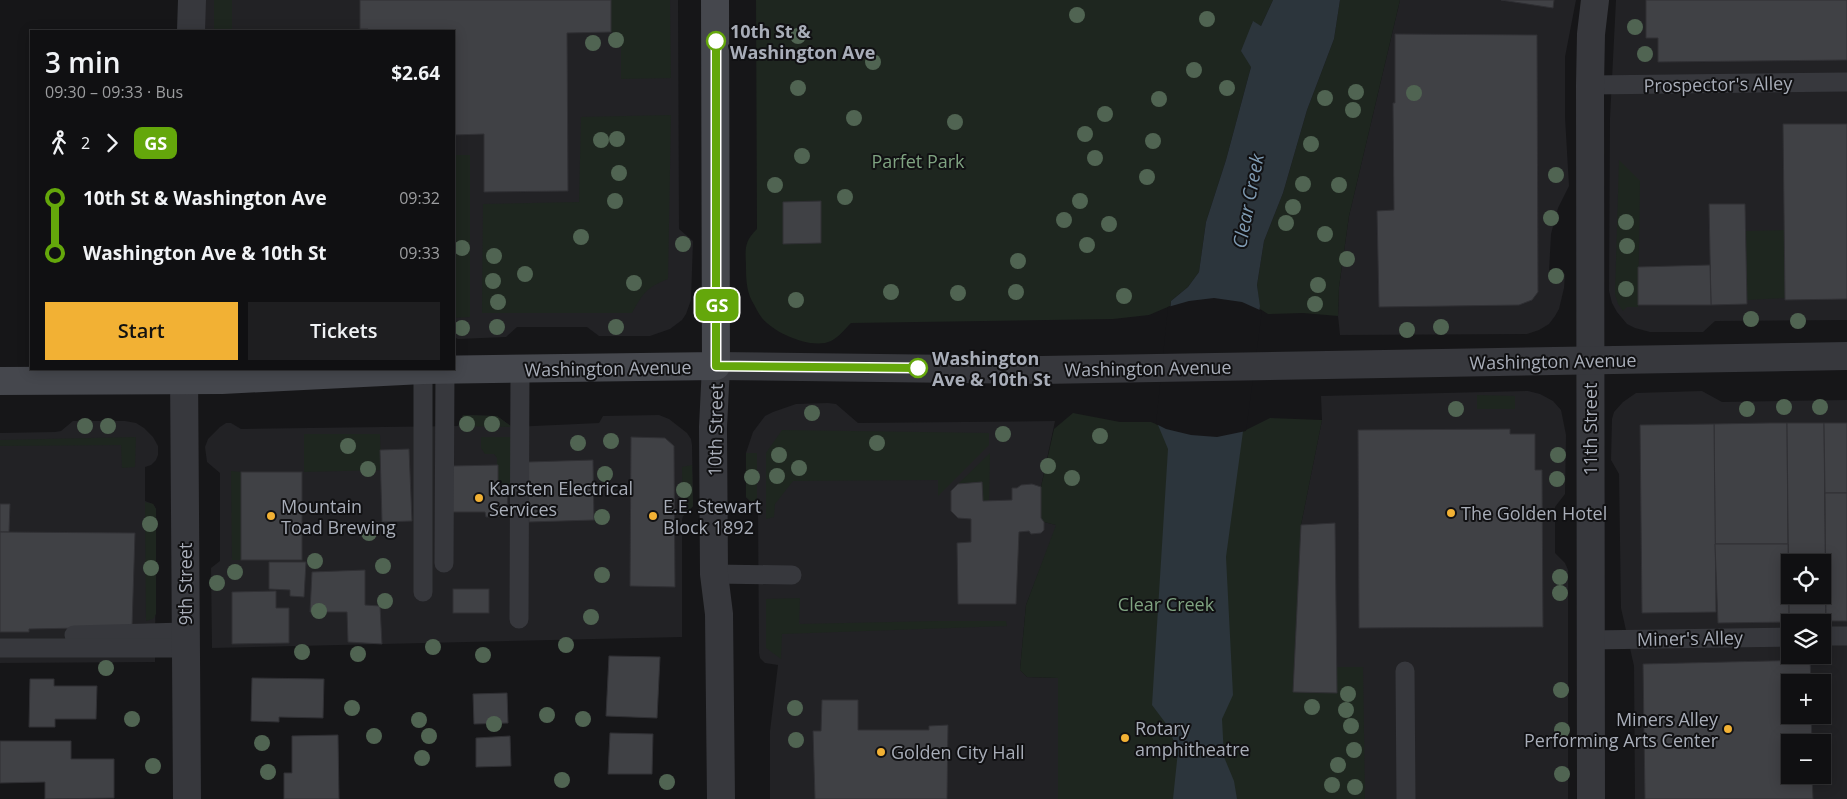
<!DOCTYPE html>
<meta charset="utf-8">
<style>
:root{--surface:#101012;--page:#1e1e20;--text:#f1f3f6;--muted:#9c9d9f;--line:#303032;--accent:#f2b134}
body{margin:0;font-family:"Open Sans",sans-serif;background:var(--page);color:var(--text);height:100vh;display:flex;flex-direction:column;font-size:19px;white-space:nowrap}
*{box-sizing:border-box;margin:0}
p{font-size:16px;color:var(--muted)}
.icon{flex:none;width:28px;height:28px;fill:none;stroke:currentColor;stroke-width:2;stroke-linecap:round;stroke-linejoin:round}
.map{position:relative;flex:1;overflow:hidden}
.side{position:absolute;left:30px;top:30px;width:425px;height:340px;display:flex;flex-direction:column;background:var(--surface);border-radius:0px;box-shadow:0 2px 12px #0003,0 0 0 1px var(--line)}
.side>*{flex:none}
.badge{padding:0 10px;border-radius:8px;font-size:18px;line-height:32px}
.buttons{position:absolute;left:1781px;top:554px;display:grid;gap:10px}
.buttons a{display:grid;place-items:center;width:50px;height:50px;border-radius:0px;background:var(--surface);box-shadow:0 2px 12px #0003,0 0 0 1px var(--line);font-size:25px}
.map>.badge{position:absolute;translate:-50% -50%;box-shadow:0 0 0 2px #fff}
.legs{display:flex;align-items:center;gap:8px;height:55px;padding:0 15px;font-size:16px}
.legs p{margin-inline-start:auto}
.overview{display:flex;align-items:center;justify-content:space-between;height:85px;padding:0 15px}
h1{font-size:28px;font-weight:600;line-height:38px}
.cta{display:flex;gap:10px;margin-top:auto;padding:10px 15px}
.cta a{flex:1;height:58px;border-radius:0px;background:var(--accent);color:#111;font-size:20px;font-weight:600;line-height:58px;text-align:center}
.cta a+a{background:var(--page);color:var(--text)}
ul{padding:0 15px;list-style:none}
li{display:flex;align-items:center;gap:18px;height:55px;font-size:19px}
li i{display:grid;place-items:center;width:8px;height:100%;margin:0 6px;background:currentColor}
li i::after{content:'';width:12px;height:12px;margin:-6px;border:4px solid;border-radius:50%;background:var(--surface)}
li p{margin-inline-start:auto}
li:first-child i{background:linear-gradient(#0000 50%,currentColor 0)}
li:last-child i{background:linear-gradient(currentColor 50%,#0000 0)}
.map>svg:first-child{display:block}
</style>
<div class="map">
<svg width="1847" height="799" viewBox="0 0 1847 799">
<rect width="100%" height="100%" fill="#161618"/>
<g fill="#222225" fill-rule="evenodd">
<path d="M 205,0 L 678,0 L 679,229 L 693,241 L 691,300 L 686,314 L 682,320 L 670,329 L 650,336 L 599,336 L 587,327 L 517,327 L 506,337 L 458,339 L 454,337 L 454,31 L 205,31 Z"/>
<path d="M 1400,0 L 1576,0 L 1565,57 L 1565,117 L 1569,186 L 1558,208 L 1551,234 L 1549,272 L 1565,274 L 1564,288 L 1559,309 L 1555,316 L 1549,324 L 1539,330 L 1527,334 L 1340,335 L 1338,316 L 1339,287 L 1349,216 Z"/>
<path d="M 1616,0 L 1847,0 L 1847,320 L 1715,321 L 1703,332 L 1650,332 L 1635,328 L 1627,324 L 1617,312 L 1612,303 L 1609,291 L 1610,118 Z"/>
<path d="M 1528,391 L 1540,394 L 1553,401 L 1561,410 L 1566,435 L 1565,494 L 1555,507 L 1555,553 L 1565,563 L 1568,570 L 1568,799 L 1305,799 L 1293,692 L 1301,525 L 1322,420 L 1321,396 Z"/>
<path d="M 1702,391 L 1722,402 L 1847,400 L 1847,799 L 1635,799 L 1634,666 L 1621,608 L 1619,474 L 1611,460 L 1612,419 L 1614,412 L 1623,402 L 1636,393 ZM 1790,562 L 1822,562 L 1822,595 L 1790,595 ZM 1790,622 L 1822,622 L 1822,655 L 1790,655 ZM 1790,682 L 1822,682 L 1822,715 L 1790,715 ZM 1790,742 L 1822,742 L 1822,775 L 1790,775 Z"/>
<path d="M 828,403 L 836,404 L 858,423 L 1055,421 L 1041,487 L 1041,518 L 1044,522 L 1057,525 L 1026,605 L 1020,670 L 1027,677 L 1058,678 L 1058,799 L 770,799 L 770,731 L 778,665 L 765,663 L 760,658 L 759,653 L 758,509 L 746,497 L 746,453 L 753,432 L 765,416 L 773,412 L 796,404 Z"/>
<path d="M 463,415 L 497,416 L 512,427 L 599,423 L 603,416 L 659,415 L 669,419 L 687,433 L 691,439 L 692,445 L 693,506 L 683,516 L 682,520 L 682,637 L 212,648 L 211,568 L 220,561 L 220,473 L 207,462 L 205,447 L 208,439 L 220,427 L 226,423 L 231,423 L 241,429 L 458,426 Z"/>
<path d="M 73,421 L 125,421 L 136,423 L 144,428 L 153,437 L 158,446 L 158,455 L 156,460 L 151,465 L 145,467 L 145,501 L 153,504 L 156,509 L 155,662 L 0,663 L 0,433 L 55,432 L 61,431 Z"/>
</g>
<g fill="#1e261f">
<rect x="214" y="0" width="18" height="31"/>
<path d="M 611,0 L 670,0 L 671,78 L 621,79 L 621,33 L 611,32 Z"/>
<path d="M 756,0 L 1273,0 L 1261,26 L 1252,22 L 1251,67 L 1226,160 L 1206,222 L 1199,272 L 1188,287 L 1171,301 L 1170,306 L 1149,315 L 1113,319 L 851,323 C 845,329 839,337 831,341 C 812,350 774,333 762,318 C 758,313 755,306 752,301 C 746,290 746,276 746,264 C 745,247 745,241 757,229 Z"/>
<path d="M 1340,0 L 1400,0 L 1349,216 L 1339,287 L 1338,316 L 1303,313 L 1268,314 L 1260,309 L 1257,285 L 1264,241 L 1283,193 L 1307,110 L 1334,39 Z"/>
<path d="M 671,115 L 668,279 C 647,287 643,293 632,313 L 482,313 L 483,204 L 579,202 L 581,117 Z"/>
<path d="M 454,155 L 470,155 L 470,317 L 454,318 Z"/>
<path d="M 1619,160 L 1640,181 L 1638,307 L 1627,307 L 1623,311 L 1618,304 L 1615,294 Z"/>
<path d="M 1785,230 L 1785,298 L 1747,300 L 1746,231 Z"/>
<path d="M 1477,395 L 1515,396 L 1515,409 L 1477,409 Z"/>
<path d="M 1073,413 L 1120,422 L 1151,422 L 1158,425 L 1244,431 L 1270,418 L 1322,420 L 1301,525 L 1293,691 L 1336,693 L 1337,667 L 1363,667 L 1365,799 L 1058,799 L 1058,678 L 1027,677 L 1020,670 L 1026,605 L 1056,525 L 1044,522 L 1041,518 L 1041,487 L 1054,429 Z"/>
<path d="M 463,415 L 497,416 L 512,427 L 459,426 Z"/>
<path d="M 782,430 L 989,433 L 989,445 L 938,496 L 938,480 L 793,481 L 775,504 L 774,517 L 766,519 L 766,453 Z"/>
<path d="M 304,434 L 380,434 L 381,470 L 304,472 Z"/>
<path d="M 136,437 L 135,467 L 122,468 L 121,445 L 0,446 L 0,440 Z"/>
<path d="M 481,437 L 511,437 L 511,485 L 498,485 L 498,465 L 497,465 L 497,458 L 494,454 L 485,454 L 481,448 Z"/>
<path d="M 746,453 L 757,453 L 757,507 L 746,497 Z"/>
<path d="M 990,453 L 989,501 L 983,501 L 982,482 L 958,484 Z"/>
<path d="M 692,465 L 693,506 L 683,516 L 682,467 Z"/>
<path d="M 231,471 L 241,472 L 241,560 L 232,560 Z"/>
<path d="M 145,502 L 153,504 L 156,509 L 156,614 L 153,619 L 146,621 Z"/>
<path d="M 800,598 L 799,624 L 938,621 L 1006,621 L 1007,626 L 782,634 L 781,659 L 766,648 L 766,599 Z"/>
</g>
<path fill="#2c353c" d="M 1273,0 L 1340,0 L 1334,39 L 1307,110 L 1283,193 L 1264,241 L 1257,285 L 1260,306 L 1226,557 L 1233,695 L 1222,719 L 1224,757 L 1234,781 L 1237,799 L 1173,799 L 1178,751 L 1167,725 L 1152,705 L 1168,449 L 1158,425 L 1171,301 L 1188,287 L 1199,272 L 1206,222 L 1226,160 L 1251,67 L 1241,51 L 1253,21 L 1261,26 Z"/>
<path fill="#161618" d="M 1214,298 L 1242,302 L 1262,311 L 1246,431 L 1217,437 L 1191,435 L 1166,429 L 1156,424 L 1168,307 L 1189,301 Z"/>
<g fill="#404145" stroke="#303034" fill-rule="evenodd">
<path d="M 360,0 L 611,0 L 611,32 L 567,33 L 568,191 L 484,192 L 484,134 L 454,135 L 454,31 L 368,31 L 368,29 L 360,29 Z"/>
<path d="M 1501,0 L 1554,0 L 1553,8 Z"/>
<path d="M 1646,0 L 1847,0 L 1847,60 L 1658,62 L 1658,38 L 1646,38 Z"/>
<path d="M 1395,34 L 1537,35 L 1538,292 L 1532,300 L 1519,305 L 1379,307 L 1377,211 L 1394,210 L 1393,103 L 1395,103 Z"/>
<path d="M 1783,124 L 1847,124 L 1847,299 L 1785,300 Z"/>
<path d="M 821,201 L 821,243 L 783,244 L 783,202 Z"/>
<path d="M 1709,204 L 1745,204 L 1747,304 L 1711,305 Z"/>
<path d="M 1710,265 L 1711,305 L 1638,305 L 1638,267 Z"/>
<path d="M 1769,423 L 1787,423 L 1788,544 L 1715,544 L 1714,424 Z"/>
<path d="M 1787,423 L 1824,423 L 1826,621 L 1789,622 ZM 1790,562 L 1822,562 L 1822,595 L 1790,595 Z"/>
<path d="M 1824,423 L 1847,423 L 1847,493 L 1825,493 Z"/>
<path d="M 1714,424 L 1716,612 L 1642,613 L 1640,425 Z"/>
<path d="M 1510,429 L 1510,434 L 1535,434 L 1535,470 L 1542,470 L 1543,627 L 1359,628 L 1358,430 Z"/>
<path d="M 631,437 L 665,438 L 674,446 L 675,587 L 630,586 Z"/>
<path d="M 409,449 L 412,521 L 382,522 L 380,450 Z"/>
<path d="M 593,460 L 594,520 L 529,522 L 528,462 Z"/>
<path d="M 498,465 L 498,485 L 508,485 L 507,516 L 486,517 L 485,512 L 451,512 L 451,466 Z"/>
<rect x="241" y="472" width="61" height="88"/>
<path d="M 982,482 L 983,501 L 1012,500 L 1012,488 L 1017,488 L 1021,485 L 1032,484 L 1041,487 L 1041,518 L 1044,522 L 1044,530 L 1041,533 L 1031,534 L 1029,531 L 1019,532 L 1016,604 L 958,604 L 957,543 L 971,542 L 971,519 L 958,518 L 951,511 L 951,491 L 958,484 Z"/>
<path d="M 1825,493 L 1847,493 L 1847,621 L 1826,621 Z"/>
<path d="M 0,504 L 10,504 L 9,532 L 0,532 Z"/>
<path d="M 1335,523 L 1337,693 L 1293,692 L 1301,525 Z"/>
<path d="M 0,532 L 135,533 L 132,627 L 29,629 L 29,632 L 0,632 Z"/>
<path d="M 1715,544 L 1788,544 L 1789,622 L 1718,623 Z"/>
<path d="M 269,562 L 306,562 L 304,597 L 290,596 L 290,590 L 269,589 Z"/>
<path d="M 365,570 L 365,605 L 380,606 L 382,644 L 348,642 L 347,612 L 310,612 L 312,572 Z"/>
<rect x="453" y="589" width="36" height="24"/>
<path d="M 276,591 L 276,608 L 289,608 L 289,643 L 232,644 L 232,592 Z"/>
<path d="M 609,656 L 660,657 L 657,718 L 606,716 Z"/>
<path d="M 1810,660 L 1811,682 L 1790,682 L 1790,715 L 1811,715 L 1812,742 L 1790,742 L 1790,775 L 1812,775 L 1813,799 L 1645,799 L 1643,664 Z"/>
<path d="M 252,678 L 324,679 L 323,718 L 279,717 L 279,722 L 251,721 Z"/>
<path d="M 30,679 L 54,679 L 54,686 L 97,686 L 96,719 L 55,719 L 55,727 L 29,727 Z"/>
<path d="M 507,693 L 508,723 L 474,724 L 473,694 Z"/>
<path d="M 822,700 L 858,700 L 858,730 L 929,730 L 929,726 L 948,725 L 947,799 L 815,799 L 813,731 L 821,731 Z"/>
<path d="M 610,733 L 653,734 L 652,774 L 608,774 Z"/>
<path d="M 338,735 L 339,799 L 284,799 L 284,773 L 292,773 L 292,736 Z"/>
<path d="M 510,736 L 511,766 L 476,767 L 476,738 Z"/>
<path d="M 0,741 L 71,741 L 71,759 L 114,759 L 114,798 L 45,799 L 45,782 L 0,783 Z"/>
</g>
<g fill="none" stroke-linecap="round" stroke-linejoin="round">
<g stroke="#37383d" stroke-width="19">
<path d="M 1590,85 L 1847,82"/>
<path d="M 444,563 L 445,370"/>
<path d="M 714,574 L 792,575"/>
<path d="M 423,592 L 423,370"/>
<path d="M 519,619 L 520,369"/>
<path d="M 74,635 L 185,632"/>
<path d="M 1822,636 L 1847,636"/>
<path d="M 1590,640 L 1790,637"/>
<path d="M 0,648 L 186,648"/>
<path d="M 1405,671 L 1406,799"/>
</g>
<g stroke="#37383d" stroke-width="28">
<path d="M 191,31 L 192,0"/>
<path d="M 716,366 L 713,427 L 714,574 L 719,614 L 721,799"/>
<path d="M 184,369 L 187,799"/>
<path d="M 1591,799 L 1590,85 L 1591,34 L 1595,0"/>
</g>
<path stroke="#37383d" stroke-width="28" d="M 716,366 L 1041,370 L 1847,356"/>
<path stroke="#45474d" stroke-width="28" d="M 0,381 L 222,380 L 423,370 L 716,366 L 715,0"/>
</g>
<g fill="#506452">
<circle cx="1077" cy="15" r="8"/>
<circle cx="1207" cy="19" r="8"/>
<circle cx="1635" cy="27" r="8"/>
<circle cx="798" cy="36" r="8"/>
<circle cx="616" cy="40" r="8"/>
<circle cx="593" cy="43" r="8"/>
<circle cx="1645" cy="54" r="8"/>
<circle cx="873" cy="62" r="8"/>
<circle cx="1194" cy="70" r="8"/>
<circle cx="798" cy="88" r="8"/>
<circle cx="1227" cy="88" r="8"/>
<circle cx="1356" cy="92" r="8"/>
<circle cx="1414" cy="93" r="8"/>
<circle cx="1325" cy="98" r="8"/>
<circle cx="1159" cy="99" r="8"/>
<circle cx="1353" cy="110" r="8"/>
<circle cx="1105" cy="114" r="8"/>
<circle cx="854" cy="118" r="8"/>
<circle cx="955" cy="122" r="8"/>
<circle cx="1085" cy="134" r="8"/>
<circle cx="617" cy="139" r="8"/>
<circle cx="601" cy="140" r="8"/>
<circle cx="1153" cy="141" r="8"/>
<circle cx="1311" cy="144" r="8"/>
<circle cx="802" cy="156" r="8"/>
<circle cx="1095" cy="158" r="8"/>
<circle cx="619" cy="173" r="8"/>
<circle cx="1556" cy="175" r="8"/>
<circle cx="1147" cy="177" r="8"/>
<circle cx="1303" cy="184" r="8"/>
<circle cx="775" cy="185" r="8"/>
<circle cx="1339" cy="185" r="8"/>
<circle cx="845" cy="197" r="8"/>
<circle cx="615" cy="201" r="8"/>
<circle cx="1080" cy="201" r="8"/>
<circle cx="1293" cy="207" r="8"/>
<circle cx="1551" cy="218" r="8"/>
<circle cx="1064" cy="220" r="8"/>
<circle cx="1626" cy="222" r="8"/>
<circle cx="1286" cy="223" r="8"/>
<circle cx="1109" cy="224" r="8"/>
<circle cx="1325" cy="234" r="8"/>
<circle cx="581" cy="237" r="8"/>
<circle cx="683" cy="244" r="8"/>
<circle cx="1087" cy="245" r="8"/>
<circle cx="1627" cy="246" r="8"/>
<circle cx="462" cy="248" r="8"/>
<circle cx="494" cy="256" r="8"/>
<circle cx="1347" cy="259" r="8"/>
<circle cx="1018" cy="261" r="8"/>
<circle cx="525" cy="274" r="8"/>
<circle cx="1556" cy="276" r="8"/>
<circle cx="493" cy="281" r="8"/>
<circle cx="634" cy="283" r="8"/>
<circle cx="1318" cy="285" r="8"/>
<circle cx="1626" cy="289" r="8"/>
<circle cx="891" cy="292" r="8"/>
<circle cx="1016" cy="292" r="8"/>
<circle cx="958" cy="293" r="8"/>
<circle cx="1124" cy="296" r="8"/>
<circle cx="796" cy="300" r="8"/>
<circle cx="498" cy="302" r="8"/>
<circle cx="1315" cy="304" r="8"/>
<circle cx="1751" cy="319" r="8"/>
<circle cx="1798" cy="321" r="8"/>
<circle cx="497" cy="327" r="8"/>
<circle cx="616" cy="327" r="8"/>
<circle cx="1441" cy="327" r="8"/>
<circle cx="462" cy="328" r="8"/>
<circle cx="1407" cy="330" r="8"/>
<circle cx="1784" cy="407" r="8"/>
<circle cx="1820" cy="407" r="8"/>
<circle cx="1456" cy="409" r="8"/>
<circle cx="1747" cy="409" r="8"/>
<circle cx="812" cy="413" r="8"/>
<circle cx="467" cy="424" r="8"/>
<circle cx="492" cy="424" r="8"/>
<circle cx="85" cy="426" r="8"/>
<circle cx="108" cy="426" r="8"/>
<circle cx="1003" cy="434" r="8"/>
<circle cx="1100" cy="436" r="8"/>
<circle cx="611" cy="441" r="8"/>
<circle cx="578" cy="443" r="8"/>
<circle cx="877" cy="443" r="8"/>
<circle cx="348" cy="446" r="8"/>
<circle cx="779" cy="455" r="8"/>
<circle cx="1558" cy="455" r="8"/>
<circle cx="1048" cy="466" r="8"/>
<circle cx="799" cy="468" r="8"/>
<circle cx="368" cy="469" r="8"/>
<circle cx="605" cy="474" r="8"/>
<circle cx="777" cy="476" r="8"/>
<circle cx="752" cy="477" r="8"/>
<circle cx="1072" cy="478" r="8"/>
<circle cx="1557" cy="479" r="8"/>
<circle cx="684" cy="490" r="8"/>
<circle cx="602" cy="517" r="8"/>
<circle cx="150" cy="524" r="8"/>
<circle cx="369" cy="533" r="8"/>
<circle cx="315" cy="561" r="8"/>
<circle cx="383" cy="566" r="8"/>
<circle cx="151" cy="568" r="8"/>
<circle cx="235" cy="572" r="8"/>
<circle cx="602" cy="575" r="8"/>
<circle cx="1560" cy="577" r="8"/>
<circle cx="217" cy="583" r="8"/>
<circle cx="1560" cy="593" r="8"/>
<circle cx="385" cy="601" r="8"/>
<circle cx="319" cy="611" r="8"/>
<circle cx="591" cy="617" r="8"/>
<circle cx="566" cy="645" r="8"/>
<circle cx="433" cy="647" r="8"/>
<circle cx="302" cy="652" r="8"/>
<circle cx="358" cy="654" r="8"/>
<circle cx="483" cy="655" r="8"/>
<circle cx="106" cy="668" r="8"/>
<circle cx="1561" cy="690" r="8"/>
<circle cx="1348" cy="694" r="8"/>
<circle cx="1312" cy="707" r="8"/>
<circle cx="352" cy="708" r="8"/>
<circle cx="795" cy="708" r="8"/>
<circle cx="1346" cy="710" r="8"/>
<circle cx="547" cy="715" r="8"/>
<circle cx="132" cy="719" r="8"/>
<circle cx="583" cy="719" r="8"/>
<circle cx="419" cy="720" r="8"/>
<circle cx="494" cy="724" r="8"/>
<circle cx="1351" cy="726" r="8"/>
<circle cx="1562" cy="730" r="8"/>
<circle cx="374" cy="736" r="8"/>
<circle cx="429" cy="736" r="8"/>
<circle cx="796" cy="740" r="8"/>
<circle cx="262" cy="743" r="8"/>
<circle cx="1354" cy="750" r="8"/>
<circle cx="422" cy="758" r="8"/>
<circle cx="1338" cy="765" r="8"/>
<circle cx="153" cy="766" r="8"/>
<circle cx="268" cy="772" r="8"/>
<circle cx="1562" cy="774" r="8"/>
<circle cx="562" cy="780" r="8"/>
<circle cx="667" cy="782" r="8"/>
<circle cx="1332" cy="785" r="8"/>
<circle cx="1355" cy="787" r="8"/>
</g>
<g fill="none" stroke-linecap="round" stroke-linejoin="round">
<g stroke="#fff" stroke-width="11">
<path id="line-1" d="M 716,41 L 716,366 L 918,368"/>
</g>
<use href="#line-1" stroke="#64a70b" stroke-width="8"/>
</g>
<g fill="#fff" stroke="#64a70b" stroke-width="2.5">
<circle cx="716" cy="41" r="9"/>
<circle cx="918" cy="368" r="9"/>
</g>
<g fill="#f2b134" stroke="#111113" stroke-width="2">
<circle cx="479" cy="498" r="5"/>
<circle cx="1451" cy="513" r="5"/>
<circle cx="271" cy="516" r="5"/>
<circle cx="653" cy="516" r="5"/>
<circle cx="1728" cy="729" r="5"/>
<circle cx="1125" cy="738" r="5"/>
<circle cx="881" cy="752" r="5"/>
</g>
<g text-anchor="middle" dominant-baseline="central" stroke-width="4" stroke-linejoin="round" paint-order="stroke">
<g font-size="18" font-weight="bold" fill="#a8adb8" stroke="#111113" text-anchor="start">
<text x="730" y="31">10th St &amp;<tspan x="730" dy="21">Washington Ave</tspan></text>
<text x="932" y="358">Washington<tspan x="932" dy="21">Ave &amp; 10th St</tspan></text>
</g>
<g font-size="18" fill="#a8adb8" stroke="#111113">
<text transform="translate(1718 84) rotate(-1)">Prospector's Alley</text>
<text transform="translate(1553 361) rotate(-1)">Washington Avenue</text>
<text transform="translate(608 368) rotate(-1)">Washington Avenue</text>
<text transform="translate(1148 368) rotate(-1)">Washington Avenue</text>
<text transform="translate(1590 429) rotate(-90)">11th Street</text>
<text transform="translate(715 430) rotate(-89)">10th Street</text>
<text transform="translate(185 584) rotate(-90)">9th Street</text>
<text transform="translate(1690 638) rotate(-1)">Miner's Alley</text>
</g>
<g font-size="18" fill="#7fa381" stroke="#111113">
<text x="918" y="161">Parfet Park</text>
<text x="1166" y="604">Clear Creek</text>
</g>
<g font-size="18" fill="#a8adb8" stroke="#111113" text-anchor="start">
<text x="489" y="488">Karsten Electrical<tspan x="489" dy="21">Services</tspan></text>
<text x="281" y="506">Mountain<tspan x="281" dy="21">Toad Brewing</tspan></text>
<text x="663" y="506">E.E. Stewart<tspan x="663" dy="21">Block 1892</tspan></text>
<text x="1461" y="513">The Golden Hotel</text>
<text x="1718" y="719" text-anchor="end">Miners Alley<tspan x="1718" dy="21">Performing Arts Center</tspan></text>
<text x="1135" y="728">Rotary<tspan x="1135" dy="21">amphitheatre</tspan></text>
<text x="891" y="752">Golden City Hall</text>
</g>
<g font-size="19" font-style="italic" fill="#7f9bb3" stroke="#111113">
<text transform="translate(1248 201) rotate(-79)">Clear Creek</text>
</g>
</g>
</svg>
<div class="buttons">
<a><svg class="icon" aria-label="locate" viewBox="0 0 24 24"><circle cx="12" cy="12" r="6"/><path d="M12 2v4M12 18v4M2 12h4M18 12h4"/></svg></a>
<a><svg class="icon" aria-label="layers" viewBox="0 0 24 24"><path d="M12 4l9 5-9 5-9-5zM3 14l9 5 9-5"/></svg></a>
<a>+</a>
<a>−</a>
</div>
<b class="badge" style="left:717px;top:305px;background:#64a70b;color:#fff">GS</b>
<section class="side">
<div class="overview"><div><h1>3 min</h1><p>09:30 – 09:33 · Bus</p></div><b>$2.64</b></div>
<div class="legs"><svg class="icon" aria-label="walk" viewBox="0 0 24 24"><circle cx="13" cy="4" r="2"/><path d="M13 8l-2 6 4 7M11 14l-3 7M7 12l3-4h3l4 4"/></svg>2<svg class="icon" aria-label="forward" viewBox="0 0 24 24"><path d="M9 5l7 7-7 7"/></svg><b class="badge" style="background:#64a70b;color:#fff">GS</b></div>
<ul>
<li><i style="color:#64a70b"></i><b>10th St &amp; Washington Ave</b><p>09:32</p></li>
<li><i style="color:#64a70b"></i><b>Washington Ave &amp; 10th St</b><p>09:33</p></li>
</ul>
<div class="cta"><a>Start</a><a>Tickets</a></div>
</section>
</div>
